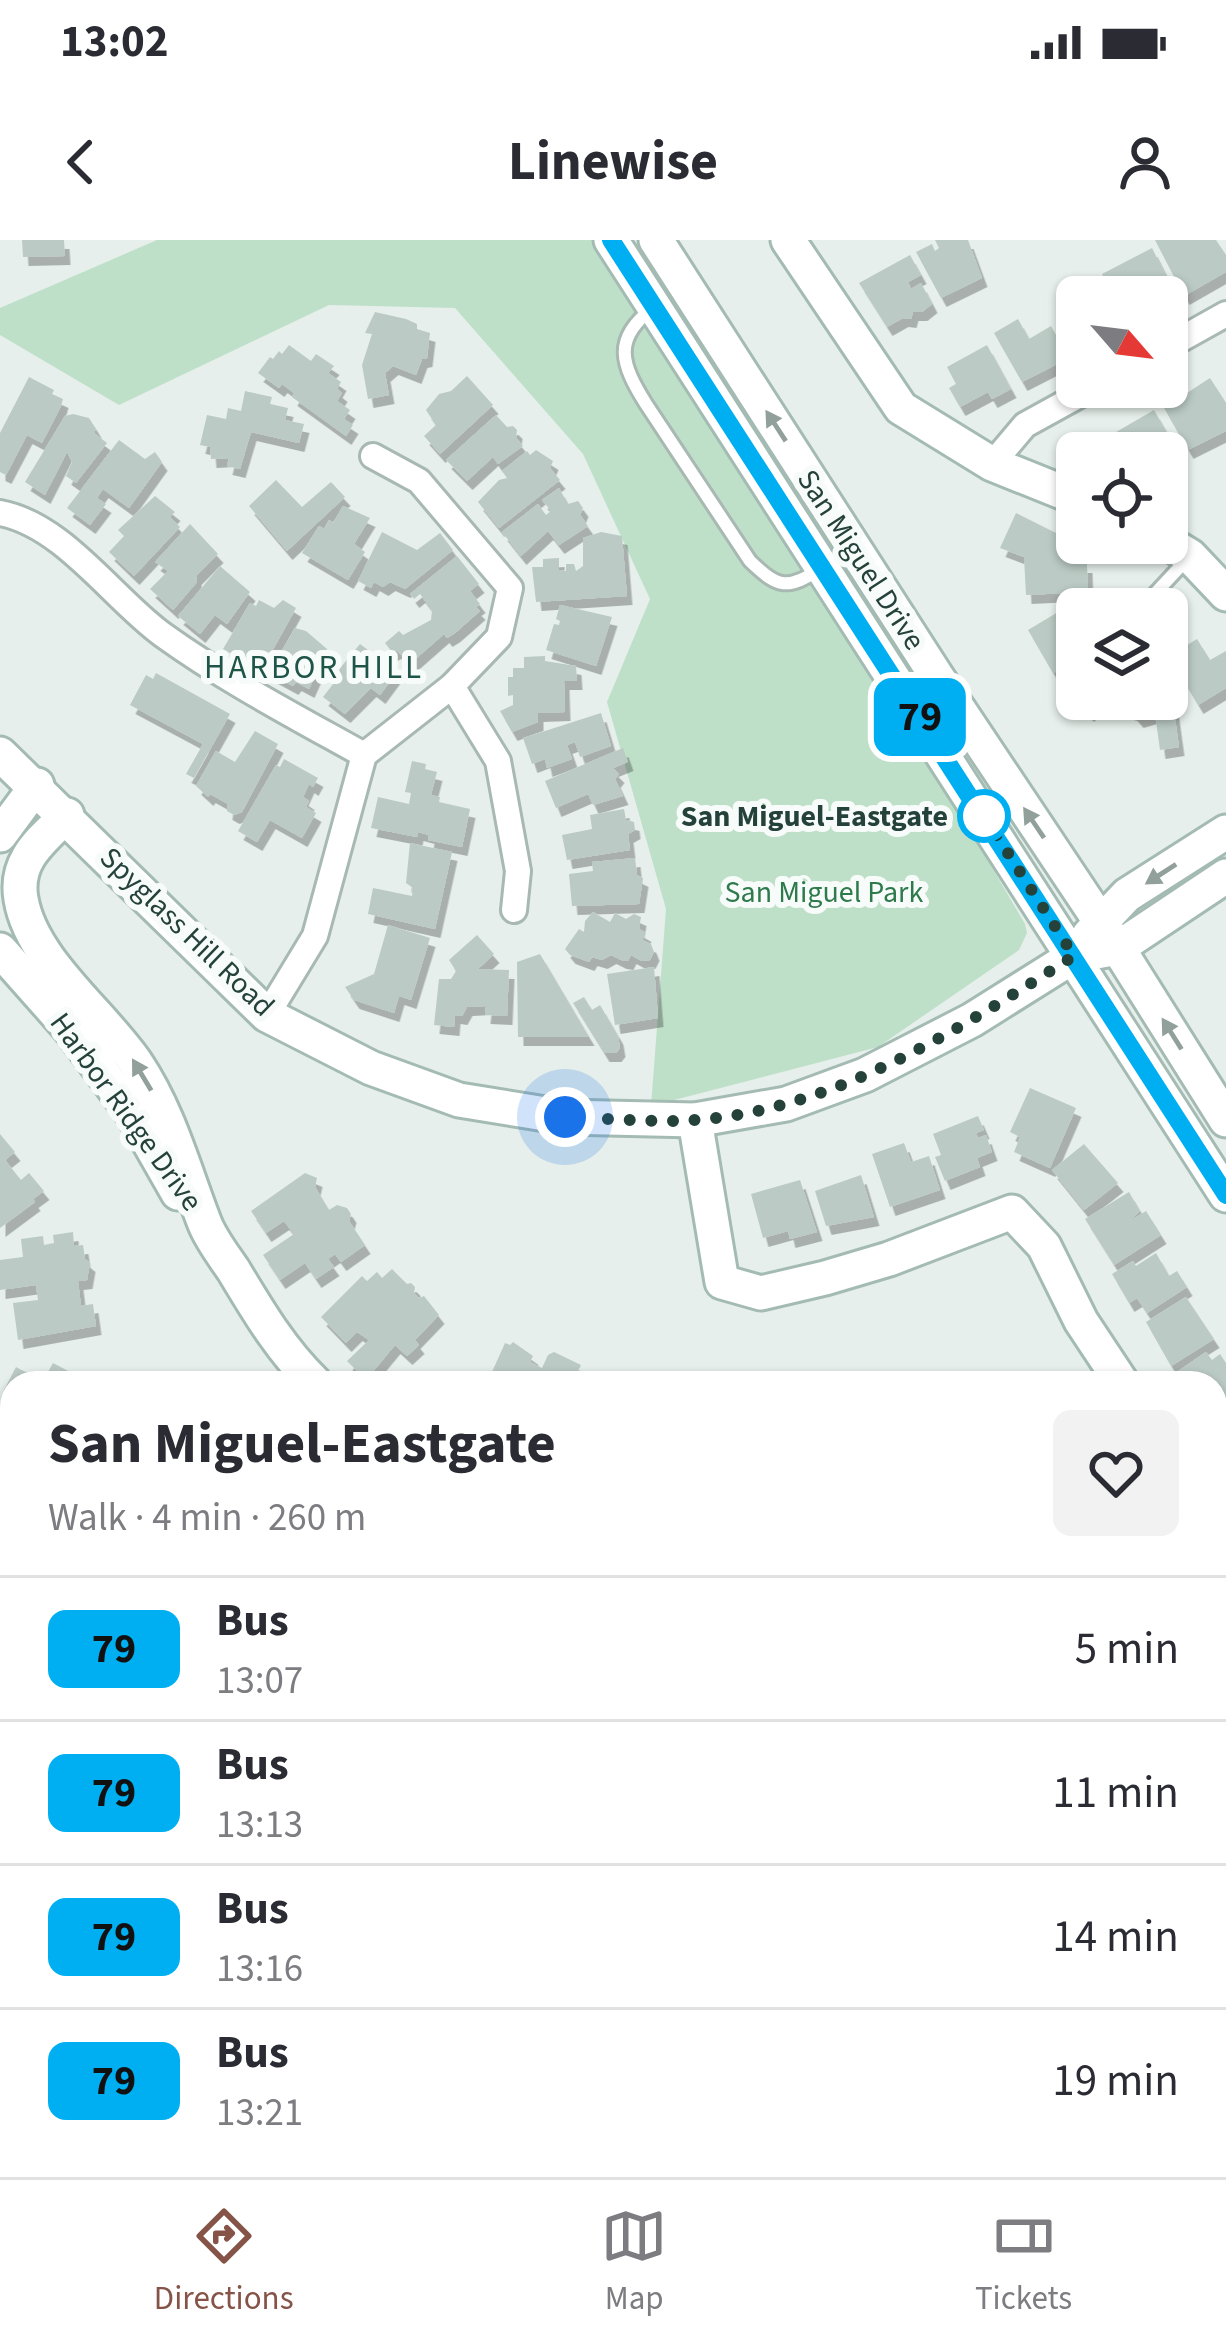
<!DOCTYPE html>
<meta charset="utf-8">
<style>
:root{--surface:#fff;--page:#f2f2f3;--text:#2b2b33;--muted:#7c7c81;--line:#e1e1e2;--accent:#855347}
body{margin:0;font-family:"Source Sans 3",sans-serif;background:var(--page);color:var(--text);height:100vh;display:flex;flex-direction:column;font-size:45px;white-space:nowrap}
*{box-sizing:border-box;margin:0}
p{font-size:39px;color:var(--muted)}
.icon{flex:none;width:66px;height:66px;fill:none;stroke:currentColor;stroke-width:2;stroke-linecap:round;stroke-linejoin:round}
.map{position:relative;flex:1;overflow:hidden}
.drawer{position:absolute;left:0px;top:1131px;width:1227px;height:807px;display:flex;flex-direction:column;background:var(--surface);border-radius:36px 36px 0 0;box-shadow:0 3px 9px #0004}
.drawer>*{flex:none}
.badge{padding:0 24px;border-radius:18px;font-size:42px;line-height:78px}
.needle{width:78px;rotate:118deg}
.controls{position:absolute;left:1056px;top:36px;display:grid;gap:24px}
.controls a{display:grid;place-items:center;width:132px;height:132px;border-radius:18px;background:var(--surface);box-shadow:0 3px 9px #0004;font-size:60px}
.you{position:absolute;width:60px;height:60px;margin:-30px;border:9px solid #fff;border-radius:50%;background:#1a73e8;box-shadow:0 0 0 18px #1a73e833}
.map>.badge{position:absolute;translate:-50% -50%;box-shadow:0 0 0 6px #fff}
.round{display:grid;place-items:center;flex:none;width:126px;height:126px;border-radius:18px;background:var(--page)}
.head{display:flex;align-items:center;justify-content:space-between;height:204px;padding:0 48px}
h1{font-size:57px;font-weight:700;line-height:90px}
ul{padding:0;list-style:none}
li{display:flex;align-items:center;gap:36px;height:144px;padding:0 48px;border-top:3px solid var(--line)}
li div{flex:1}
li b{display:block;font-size:45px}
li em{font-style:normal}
li .badge{min-width:132px;font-weight:700;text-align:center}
.status{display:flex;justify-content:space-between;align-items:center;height:84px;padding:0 60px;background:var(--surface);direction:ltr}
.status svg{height:33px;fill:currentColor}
header{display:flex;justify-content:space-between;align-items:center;height:156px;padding:0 48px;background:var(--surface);font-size:54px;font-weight:700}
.dock{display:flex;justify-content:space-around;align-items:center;height:168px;border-top:3px solid var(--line);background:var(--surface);font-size:33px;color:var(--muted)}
.dock a{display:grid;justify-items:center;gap:6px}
.dock .selected{color:var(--accent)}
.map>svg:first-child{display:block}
</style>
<div class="status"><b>13:02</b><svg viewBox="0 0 49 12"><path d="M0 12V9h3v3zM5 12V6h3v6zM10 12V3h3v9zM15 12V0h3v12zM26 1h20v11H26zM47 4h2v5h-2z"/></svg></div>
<header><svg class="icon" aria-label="back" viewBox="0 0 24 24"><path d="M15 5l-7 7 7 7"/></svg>Linewise<svg class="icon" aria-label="person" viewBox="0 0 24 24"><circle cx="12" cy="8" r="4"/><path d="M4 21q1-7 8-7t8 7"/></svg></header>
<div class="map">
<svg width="1226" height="1937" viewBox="0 0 1226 1937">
<defs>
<filter id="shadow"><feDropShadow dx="5.5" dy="9" stdDeviation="0" flood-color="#0004"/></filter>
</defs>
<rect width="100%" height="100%" fill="#e6efeb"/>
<path fill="#bfe0c8" d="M 157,0 L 604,0 L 835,358 L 1025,684 L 1027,693 L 1019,710 L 878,807 L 651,866 L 666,669 L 607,462 L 650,359 L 583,214 L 455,68 L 329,65 L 119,165 L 0,95 L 0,68 Z"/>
<g fill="#bbcac4" filter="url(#shadow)">
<path d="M 22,0 L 64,0 L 65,16 L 23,17 Z"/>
<path d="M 935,0 L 968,0 L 982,38 L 941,58 L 916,12 L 932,4 L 935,11 L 939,8 Z"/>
<path d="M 1155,0 L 1216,0 L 1226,15 L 1226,32 L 1184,56 Z"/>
<path d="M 1152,8 L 1177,58 L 1167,63 L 1167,57 L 1114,57 L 1102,34 Z"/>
<path d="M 910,15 L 921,35 L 908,42 L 911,49 L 921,43 L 932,64 L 922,72 L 913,72 L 911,79 L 903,78 L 887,87 L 859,43 Z"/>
<path d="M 1077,61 L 1077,112 L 1060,82 L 1069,76 L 1065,68 Z"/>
<path d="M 375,72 L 406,79 L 417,84 L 417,89 L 430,93 L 427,118 L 422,119 L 416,135 L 393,126 L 385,133 L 389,155 L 368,159 L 362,125 L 372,94 L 365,93 Z"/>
<path d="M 1018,79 L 1029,99 L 1051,86 L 1069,118 L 1022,142 L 994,93 Z"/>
<path d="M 289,105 L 311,121 L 316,114 L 334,126 L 328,133 L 341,142 L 337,149 L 342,153 L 337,161 L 350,170 L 344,179 L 353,185 L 346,196 L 292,157 L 294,153 L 282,144 L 279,148 L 258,133 L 270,117 L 273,119 L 279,111 L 282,114 Z"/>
<path d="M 987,105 L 1011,149 L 992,159 L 988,152 L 960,167 L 949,148 L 956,144 L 947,127 Z"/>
<path d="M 467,136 L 493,165 L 440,214 L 424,196 L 436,185 L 426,170 L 439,154 L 451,151 Z"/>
<path d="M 29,137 L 54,150 L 52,154 L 63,159 L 61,166 L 42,203 L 27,195 L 6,235 L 0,232 L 0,193 Z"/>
<path d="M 1210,138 L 1226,163 L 1226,191 L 1188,210 L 1164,168 Z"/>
<path d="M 245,151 L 272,157 L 270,164 L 288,168 L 285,180 L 304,184 L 299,203 L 251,192 L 240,229 L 227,226 L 229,218 L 211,219 L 210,207 L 200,205 L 207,175 L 226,179 L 228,168 L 241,171 Z"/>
<path d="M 1154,170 L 1174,205 L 1161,213 L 1080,213 Z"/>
<path d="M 73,174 L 89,178 L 96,189 L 94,193 L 107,203 L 76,243 L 66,236 L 72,222 L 67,212 L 45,255 L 25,242 L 65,176 Z"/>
<path d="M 496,175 L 507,187 L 513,186 L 517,190 L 516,198 L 523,206 L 498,224 L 493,217 L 467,241 L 446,220 Z"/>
<path d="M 119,200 L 145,219 L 155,212 L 162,222 L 129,268 L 103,249 L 97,258 L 106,264 L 90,285 L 67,268 Z"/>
<path d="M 536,210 L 553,221 L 550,228 L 560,240 L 499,288 L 478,262 L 499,240 L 507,238 L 502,231 L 527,211 L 530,215 Z"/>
<path d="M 276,240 L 302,267 L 331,242 L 345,257 L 287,311 L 249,266 Z"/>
<path d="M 559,248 L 568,264 L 578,261 L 583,268 L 580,275 L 588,286 L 559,305 L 548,291 L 521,316 L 502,292 L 538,264 L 546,275 L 551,271 L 542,260 Z"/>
<path d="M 155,256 L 175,272 L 170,277 L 180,287 L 134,336 L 109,312 L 124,296 L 118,290 Z"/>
<path d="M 343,266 L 370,278 L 354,304 L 365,312 L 348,340 L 302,313 L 319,286 L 324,289 L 329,280 L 333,283 Z"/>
<path d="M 1016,273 L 1062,296 L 1077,295 L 1077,303 L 1082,303 L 1080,324 L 1087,324 L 1088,352 L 1026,355 L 1024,317 L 1000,308 Z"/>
<path d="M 190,284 L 218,314 L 196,336 L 197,342 L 173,370 L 150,349 L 168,331 L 155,322 Z"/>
<path d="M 382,292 L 417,310 L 440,293 L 453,310 L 405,349 L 390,342 L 383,347 L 374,342 L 371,348 L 358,341 Z"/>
<path d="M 601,292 L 622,296 L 627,356 L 536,362 L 532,327 L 543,327 L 543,319 L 559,318 L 559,330 L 566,331 L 566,324 L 574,324 L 576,331 L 583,326 L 583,298 Z"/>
<path d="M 457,316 L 479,344 L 470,351 L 480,364 L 476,367 L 480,371 L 455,393 L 447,398 L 444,394 L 411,423 L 396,410 L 392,412 L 385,403 L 399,391 L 403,395 L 431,380 L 432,370 L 420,354 L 414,359 L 410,354 Z"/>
<path d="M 220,326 L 250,352 L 227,384 L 215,375 L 200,394 L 178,376 Z"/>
<path d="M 259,360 L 274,368 L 283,360 L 296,368 L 261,431 L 223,409 L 250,363 L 256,366 Z"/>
<path d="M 1078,360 L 1084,369 L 1077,369 L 1077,422 L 1053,433 L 1028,390 Z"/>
<path d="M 560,365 L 612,377 L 596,426 L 546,410 L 554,384 L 559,385 L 560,381 L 556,379 Z"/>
<path d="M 295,388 L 306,391 L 327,409 L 309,449 L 296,442 L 293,446 L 269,433 Z"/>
<path d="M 1197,399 L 1210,420 L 1226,411 L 1226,448 L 1198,465 L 1169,416 Z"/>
<path d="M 360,404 L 397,432 L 380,455 L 371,448 L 345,474 L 323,457 L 333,444 L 331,439 Z"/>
<path d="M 545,416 L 545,421 L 576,426 L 577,441 L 564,441 L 565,472 L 538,473 L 538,482 L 512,492 L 500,471 L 513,465 L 513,455 L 508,456 L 508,437 L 513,437 L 513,428 L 524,428 L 524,417 Z"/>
<path d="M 156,433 L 230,474 L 194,538 L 186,534 L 203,504 L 130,465 L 146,435 L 153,439 Z"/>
<path d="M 1170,442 L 1179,507 L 1160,510 L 1155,474 L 1138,479 L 1132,472 L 1096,463 L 1089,473 L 1074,462 L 1167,459 Z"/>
<path d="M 601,473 L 611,506 L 580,517 L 575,502 L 567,505 L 572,519 L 547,528 L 545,519 L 532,524 L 523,498 Z"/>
<path d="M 255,491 L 278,504 L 242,572 L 234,575 L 227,571 L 228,564 L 210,554 L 208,557 L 196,546 L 216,511 L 235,522 Z"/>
<path d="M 623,508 L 628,522 L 613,528 L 619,534 L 615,539 L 623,556 L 593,565 L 588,554 L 556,568 L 545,541 Z"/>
<path d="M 284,519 L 318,538 L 313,547 L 309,544 L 303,557 L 309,561 L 306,567 L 316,573 L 302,598 L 270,580 L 257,602 L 238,591 L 276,525 L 280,527 Z"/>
<path d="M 412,521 L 426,524 L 425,529 L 437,532 L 431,555 L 440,557 L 439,562 L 470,569 L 462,607 L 428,600 L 429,595 L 418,592 L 417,597 L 371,588 L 378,557 L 409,564 L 411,553 L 405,552 Z"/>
<path d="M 624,569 L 626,580 L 634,582 L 635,590 L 628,594 L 630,610 L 567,620 L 562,595 L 592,589 L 590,575 Z"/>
<path d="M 410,603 L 452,612 L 435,689 L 368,674 L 373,648 L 412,656 L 413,648 L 406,643 Z"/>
<path d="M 635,618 L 637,635 L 643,638 L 639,664 L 572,666 L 569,634 L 593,631 L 592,622 Z"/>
<path d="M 593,672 L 610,682 L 615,673 L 626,679 L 634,674 L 641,677 L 639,689 L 646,693 L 642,700 L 651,704 L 654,712 L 650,720 L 642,721 L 631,715 L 628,721 L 621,720 L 611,715 L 602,720 L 592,717 L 589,722 L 570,715 L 565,709 L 579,689 L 584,692 L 585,681 Z"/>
<path d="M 388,685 L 430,698 L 411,760 L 399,756 L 394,773 L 354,760 L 345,747 L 374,734 Z"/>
<path d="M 477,695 L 494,714 L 478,729 L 509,730 L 507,776 L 485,775 L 486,766 L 467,767 L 462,776 L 455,775 L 454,787 L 434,785 L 439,739 L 451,739 L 456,731 L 449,720 Z"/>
<path d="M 540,714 L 589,797 L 518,797 L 517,722 Z"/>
<path d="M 654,727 L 658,778 L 615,785 L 607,734 Z"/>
<path d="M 584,757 L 592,770 L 600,765 L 618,796 L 620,808 L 616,813 L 604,813 L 573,763 Z"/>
<path d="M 1030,848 L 1076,868 L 1050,928 L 1014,912 L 1020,897 L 1010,892 Z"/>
<path d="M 978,876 L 984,890 L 976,893 L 978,898 L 986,895 L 992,912 L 977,918 L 980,927 L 945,941 L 935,917 L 941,915 L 933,894 Z"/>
<path d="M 0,894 L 15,912 L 5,920 L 21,940 L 29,933 L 44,951 L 33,959 L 35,962 L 0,988 Z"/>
<path d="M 904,903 L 911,922 L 929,916 L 940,950 L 890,967 L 872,914 Z"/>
<path d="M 1084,904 L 1118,943 L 1084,970 L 1052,930 Z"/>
<path d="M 305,933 L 317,938 L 315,947 L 329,970 L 337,965 L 347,968 L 351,974 L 349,981 L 365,1005 L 341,1022 L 335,1014 L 328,1019 L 334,1027 L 316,1039 L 305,1023 L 280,1040 L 263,1015 L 294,994 L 284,981 L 266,993 L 251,971 Z"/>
<path d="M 861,935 L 874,977 L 826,986 L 815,951 Z"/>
<path d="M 800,940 L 817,992 L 790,999 L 788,991 L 763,998 L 751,954 Z"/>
<path d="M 1129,952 L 1140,971 L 1128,982 L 1146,971 L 1161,995 L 1114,1025 L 1085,979 Z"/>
<path d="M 73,992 L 74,1006 L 83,1005 L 85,1019 L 90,1023 L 87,1040 L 78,1041 L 81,1066 L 93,1064 L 96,1086 L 18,1100 L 13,1063 L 38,1060 L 36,1045 L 0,1050 L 0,1020 L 23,1017 L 21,999 L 43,996 L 44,1005 L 54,1003 L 53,995 Z"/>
<path d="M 1156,1013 L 1169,1036 L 1177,1031 L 1187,1047 L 1147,1073 L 1137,1058 L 1129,1063 L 1112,1034 L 1133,1021 L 1136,1026 Z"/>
<path d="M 392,1029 L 407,1044 L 411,1043 L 415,1047 L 414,1053 L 419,1058 L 424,1056 L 439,1075 L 415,1100 L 419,1105 L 407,1116 L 395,1105 L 366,1140 L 347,1121 L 369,1100 L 357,1092 L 346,1103 L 321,1077 L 362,1036 L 367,1041 L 377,1032 L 382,1038 Z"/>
<path d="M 1186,1057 L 1214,1099 L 1171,1126 L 1146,1082 Z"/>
<path d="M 513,1102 L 533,1116 L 530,1122 L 542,1128 L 548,1115 L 554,1112 L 581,1125 L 574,1139 L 584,1143 L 487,1143 L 505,1103 L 510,1105 Z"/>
<path d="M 1206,1112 L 1212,1120 L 1220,1114 L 1226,1123 L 1226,1163 L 1215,1171 L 1215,1143 L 1180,1143 L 1174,1134 Z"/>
<path d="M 53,1123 L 72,1133 L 66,1143 L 12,1143 L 12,1154 L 4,1150 L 16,1127 L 43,1141 Z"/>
<path d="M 8,1240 L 12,1246 L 12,1273 L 0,1283 L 0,1246 Z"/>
<path d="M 8,1426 L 12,1429 L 12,1456 L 0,1464 L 0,1431 Z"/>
<path d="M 190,1926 L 191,1937 L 148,1937 L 148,1931 L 157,1928 Z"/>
</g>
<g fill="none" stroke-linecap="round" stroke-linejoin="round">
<g stroke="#a8b8b2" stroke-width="18">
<g id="lane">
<path d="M 653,68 C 612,99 621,124 646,164 L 750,321 C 779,349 787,350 822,328"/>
<path d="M 1149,360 L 1189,317"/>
</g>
</g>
<g stroke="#a8b8b2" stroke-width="30">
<g id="street">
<path d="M 1167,107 L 1226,74"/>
<path d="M 992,224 L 1025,185 L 1094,147"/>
<path d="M 0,273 C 64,285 113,359 163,395 C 227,441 296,477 364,515"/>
<path d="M 452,446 L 498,521 L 518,631 L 514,670"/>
<path d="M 267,775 L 315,696 L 364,515 L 452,446 L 499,397 L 510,348 L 419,241 L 373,216"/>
<path d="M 0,1559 L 12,1552"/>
<path d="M 897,1926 L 899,1937"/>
<path d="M 684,1937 L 696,1926"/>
<path d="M 1035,1937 L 1041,1926"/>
</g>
</g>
<g stroke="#a4bbb3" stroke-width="39">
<g id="secondary">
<path d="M 611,0 L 1226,955"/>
<path d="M 656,0 L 937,437 L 1118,708 L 1226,880"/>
<path d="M 788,0 L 901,168 L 992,224 L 1077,258"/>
<path d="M 1167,302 L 1190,316 L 1226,354"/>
<path d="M 0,514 L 267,775 L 371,828 L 459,860 L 564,877 L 695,880 L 786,864 L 865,835 L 972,780 L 1074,716 L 1118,708 L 1226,636"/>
<path d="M 67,575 C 42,600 14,620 21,659 C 31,720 102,773 136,823 C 169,872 184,930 205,984 C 212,1001 224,1016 234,1031 C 258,1071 281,1110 315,1143"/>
<path d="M 0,595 L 37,545"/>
<path d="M 1089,695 L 1127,655 L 1226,592"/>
<path d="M 0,710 L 71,790 L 133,874 L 178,953"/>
<path d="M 695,880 L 722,1042 L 761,1053 L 825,1038 L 889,1019 L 1012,972 L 1044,1006 L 1081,1081 L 1122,1143"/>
<path d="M 1215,1287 L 1226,1308"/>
<path d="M 0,1574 L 12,1593"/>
<path d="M 357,1926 L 398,1937"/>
<path d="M 513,1937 L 555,1926"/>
</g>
</g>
<use href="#lane" stroke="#fff" stroke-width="12"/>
<use href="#street" stroke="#fff" stroke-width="24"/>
<use href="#secondary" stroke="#fff" stroke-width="33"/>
</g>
<defs><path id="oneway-solid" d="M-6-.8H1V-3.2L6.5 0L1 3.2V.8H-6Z" transform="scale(3)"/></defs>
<g fill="#92a09c">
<use href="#oneway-solid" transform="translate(776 186) rotate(-123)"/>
<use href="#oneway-solid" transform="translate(1034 583) rotate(-124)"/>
<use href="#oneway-solid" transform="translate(1161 634) rotate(147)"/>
<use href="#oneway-solid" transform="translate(1172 794) rotate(-122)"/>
<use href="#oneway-solid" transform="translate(142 835) rotate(-121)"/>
</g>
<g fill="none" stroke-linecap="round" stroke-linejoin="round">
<g stroke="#fff" stroke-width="27">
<path id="line" d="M 611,0 L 1226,955"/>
</g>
<use href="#line" stroke="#00aff2" stroke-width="18"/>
<path stroke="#24423a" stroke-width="12" stroke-dasharray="0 21.6" d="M 565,877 C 607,878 652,883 694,880 C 834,871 959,789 1074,716 L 972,557 L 984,576"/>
</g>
<circle fill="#fff" stroke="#00aff2" stroke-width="6" cx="984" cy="576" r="24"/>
<g text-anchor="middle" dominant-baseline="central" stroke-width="12" stroke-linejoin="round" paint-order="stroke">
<g font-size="30" fill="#24423a" stroke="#f7fbf9">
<text transform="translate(861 320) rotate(57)">San Miguel Drive</text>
<text transform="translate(187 692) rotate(44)">Spyglass Hill Road</text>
<text transform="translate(126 872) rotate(54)">Harbor Ridge Drive</text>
</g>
<g font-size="30" font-weight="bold" fill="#24423a" stroke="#f7fbf9" text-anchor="end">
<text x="948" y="576">San Miguel-Eastgate</text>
</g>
<g font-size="30" fill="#2d7a4b" stroke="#f7fbf9">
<text x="824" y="652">San Miguel Park</text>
</g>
<g font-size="33" letter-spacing="3" fill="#1f5548" stroke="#f7fbf9">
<text x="314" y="427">HARBOR HILL</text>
</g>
</g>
</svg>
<div class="controls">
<a><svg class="needle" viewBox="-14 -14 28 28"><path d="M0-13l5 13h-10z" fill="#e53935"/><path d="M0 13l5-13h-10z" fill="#7c7c81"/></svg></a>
<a><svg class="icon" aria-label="locate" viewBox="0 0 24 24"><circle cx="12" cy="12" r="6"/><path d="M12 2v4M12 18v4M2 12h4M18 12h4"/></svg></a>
<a><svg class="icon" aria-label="layers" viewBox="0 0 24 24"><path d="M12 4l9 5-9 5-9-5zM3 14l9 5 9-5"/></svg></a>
</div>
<div class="you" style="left:565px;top:877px"></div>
<b class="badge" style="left:920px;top:477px;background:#00aff2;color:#111">79</b>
<section class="drawer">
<div class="head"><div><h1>San Miguel-Eastgate</h1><p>Walk · 4 min · 260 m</p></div><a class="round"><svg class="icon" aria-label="heart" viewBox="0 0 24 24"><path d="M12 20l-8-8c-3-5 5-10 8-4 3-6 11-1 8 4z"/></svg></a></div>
<ul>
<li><span class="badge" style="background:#00aff2;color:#111">79</span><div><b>Bus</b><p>13:07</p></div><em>5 min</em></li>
<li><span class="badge" style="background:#00aff2;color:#111">79</span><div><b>Bus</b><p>13:13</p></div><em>11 min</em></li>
<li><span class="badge" style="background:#00aff2;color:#111">79</span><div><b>Bus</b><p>13:16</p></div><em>14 min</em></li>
<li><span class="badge" style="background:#00aff2;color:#111">79</span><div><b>Bus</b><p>13:21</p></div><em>19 min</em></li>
</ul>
</section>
</div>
<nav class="dock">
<a class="selected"><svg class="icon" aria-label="directions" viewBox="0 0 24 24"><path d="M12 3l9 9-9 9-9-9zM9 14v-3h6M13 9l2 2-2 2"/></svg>Directions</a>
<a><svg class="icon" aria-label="map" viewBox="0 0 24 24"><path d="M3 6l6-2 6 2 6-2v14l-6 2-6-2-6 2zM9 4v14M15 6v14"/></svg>Map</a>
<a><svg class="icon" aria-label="tickets" viewBox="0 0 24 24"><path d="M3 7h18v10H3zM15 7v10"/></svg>Tickets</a>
</nav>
